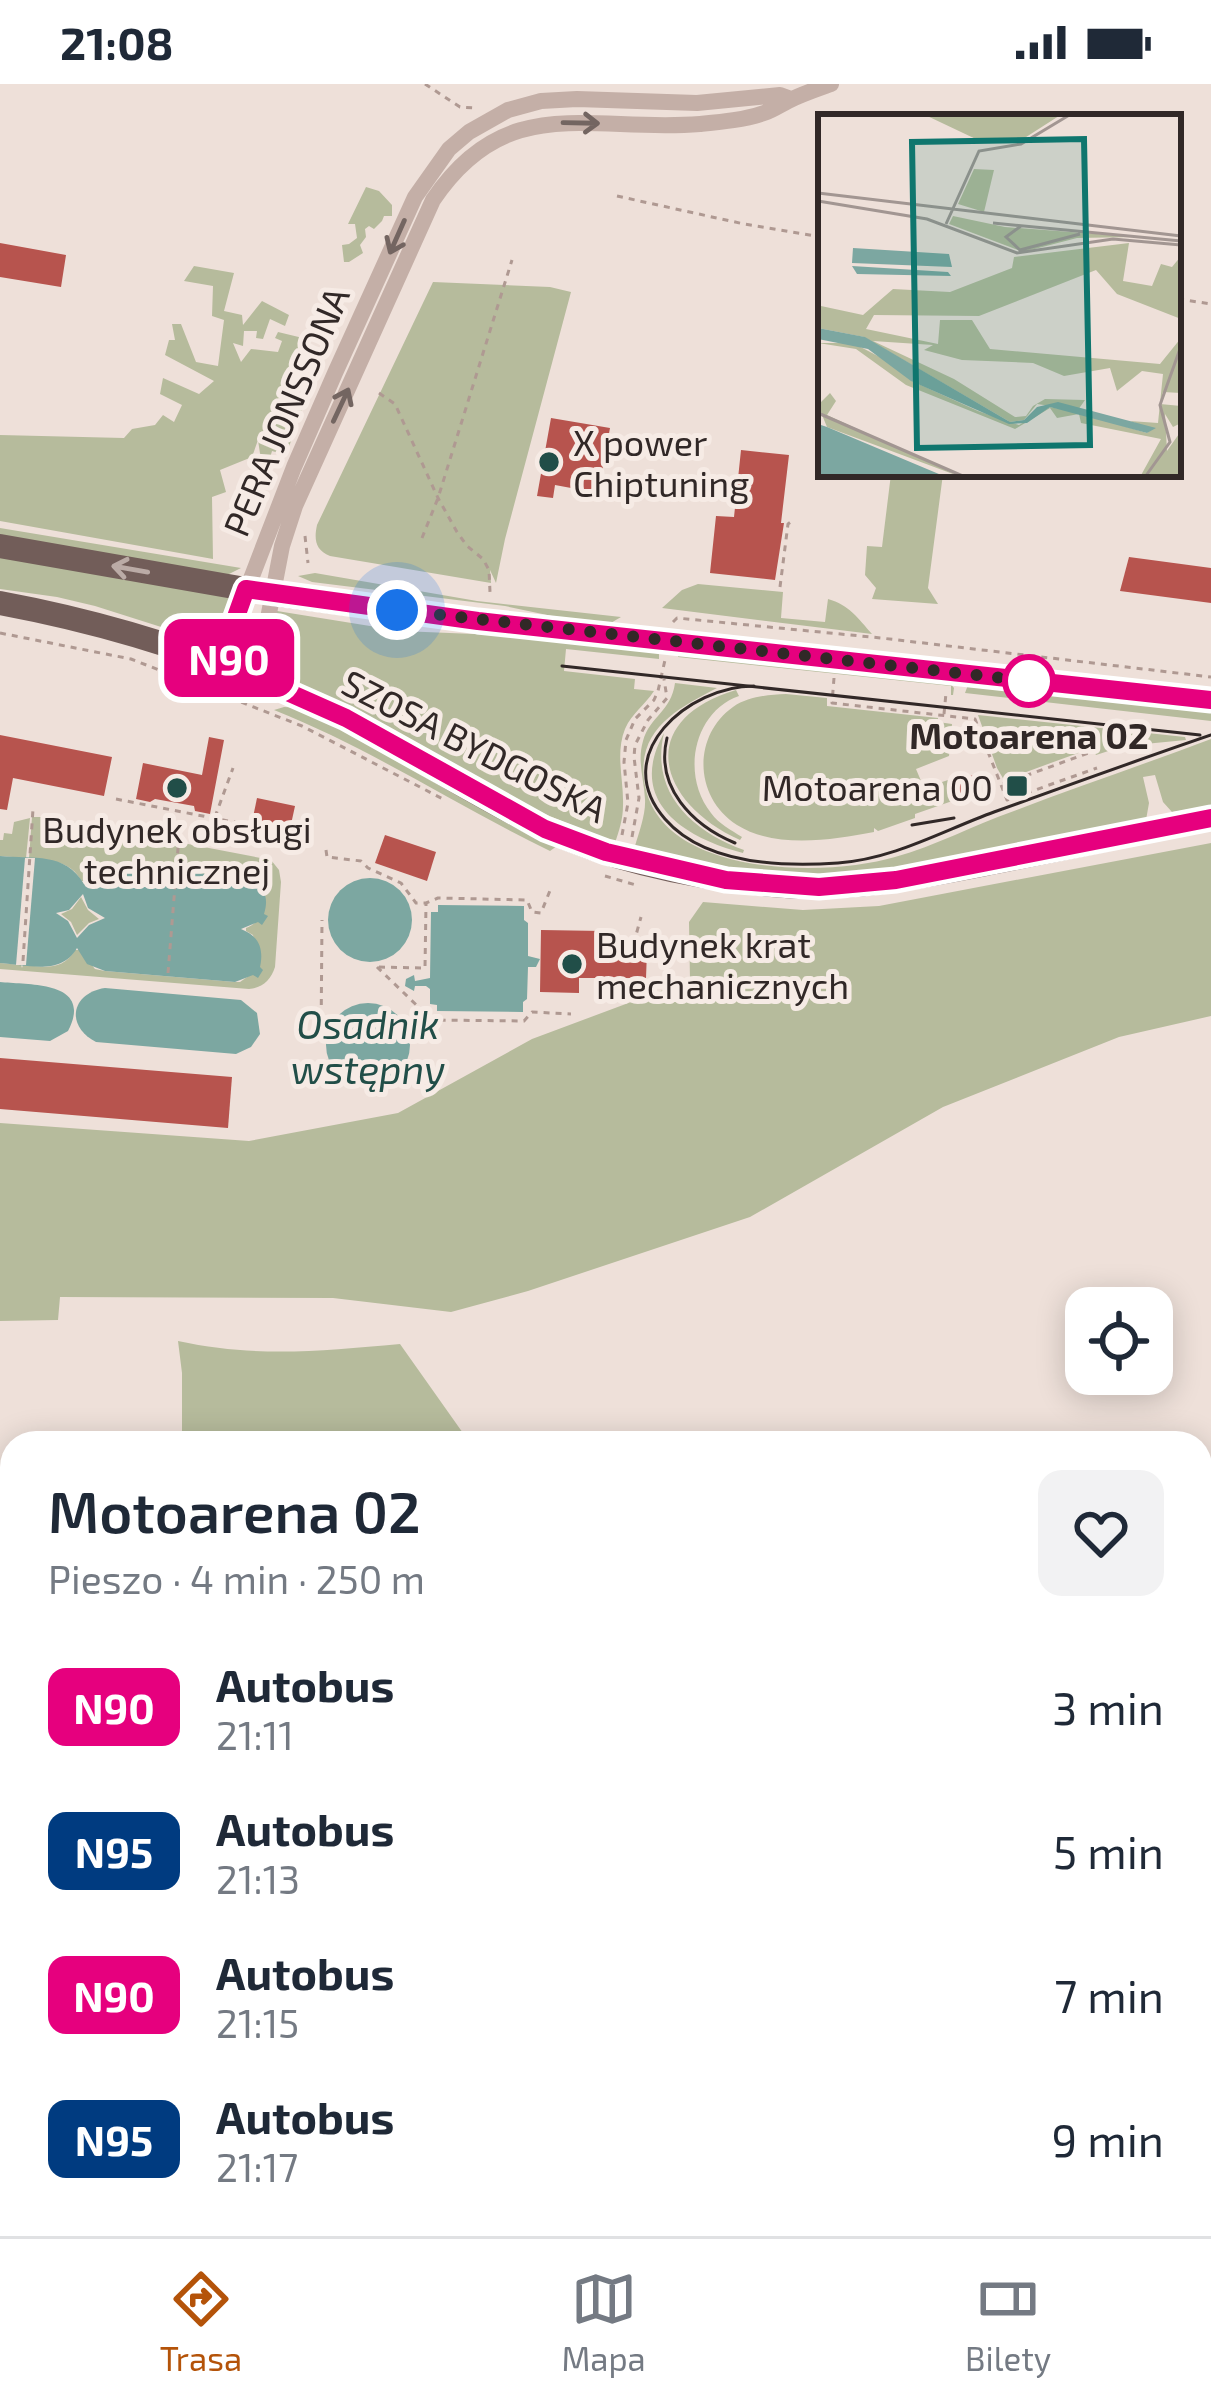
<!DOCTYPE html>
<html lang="pl">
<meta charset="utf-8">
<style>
:root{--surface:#fff;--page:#f2f2f3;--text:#1f2937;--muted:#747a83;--line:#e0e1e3;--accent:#b45309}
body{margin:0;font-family:"Exo 2",sans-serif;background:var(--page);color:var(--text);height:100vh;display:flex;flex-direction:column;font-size:45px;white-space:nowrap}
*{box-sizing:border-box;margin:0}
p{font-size:39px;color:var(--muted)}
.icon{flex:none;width:66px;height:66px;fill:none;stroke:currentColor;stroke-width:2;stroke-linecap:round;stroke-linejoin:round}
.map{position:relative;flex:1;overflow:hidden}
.details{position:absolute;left:0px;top:1347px;width:1212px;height:807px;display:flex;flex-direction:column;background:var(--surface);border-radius:36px 36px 0 0;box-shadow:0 6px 30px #0003}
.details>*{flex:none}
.badge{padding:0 24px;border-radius:18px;font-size:42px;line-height:78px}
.controls{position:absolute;left:1065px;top:1203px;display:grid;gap:24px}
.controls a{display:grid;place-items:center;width:108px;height:108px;border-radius:24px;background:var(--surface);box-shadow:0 6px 30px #0003;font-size:60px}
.you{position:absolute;width:60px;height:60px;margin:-30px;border:9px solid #fff;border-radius:50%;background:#1a73e8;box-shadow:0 0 0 18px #1a73e833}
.map>.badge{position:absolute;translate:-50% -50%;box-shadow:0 0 0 6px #fff}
.round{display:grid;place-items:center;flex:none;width:126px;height:126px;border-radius:24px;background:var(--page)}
.head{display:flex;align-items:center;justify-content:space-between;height:204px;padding:0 48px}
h1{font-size:57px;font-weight:600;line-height:90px}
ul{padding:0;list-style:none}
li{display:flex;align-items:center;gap:36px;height:144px;padding:0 48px}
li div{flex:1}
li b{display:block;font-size:45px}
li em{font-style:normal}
li .badge{min-width:132px;font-weight:700;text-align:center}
.status{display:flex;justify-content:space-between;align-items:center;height:84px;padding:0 60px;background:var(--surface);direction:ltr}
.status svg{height:33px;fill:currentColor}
.tabs{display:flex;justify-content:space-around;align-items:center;height:168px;border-top:3px solid var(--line);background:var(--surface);font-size:33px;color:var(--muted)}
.tabs a{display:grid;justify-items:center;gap:6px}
.tabs .on{color:var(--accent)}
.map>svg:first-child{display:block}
</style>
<div class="status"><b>21:08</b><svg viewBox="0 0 49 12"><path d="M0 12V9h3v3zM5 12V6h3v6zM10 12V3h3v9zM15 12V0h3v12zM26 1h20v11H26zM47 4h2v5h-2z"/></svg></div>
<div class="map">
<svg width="1211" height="2152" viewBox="0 0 1211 2152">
<rect width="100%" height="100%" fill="#eee0d9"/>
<g fill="#b6bb9c">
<path d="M 366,103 L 379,107 L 392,121 L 392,132 L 384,132 L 382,137 L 374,145 L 369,142 L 365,145 L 366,153 L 360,161 L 363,169 L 349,178 L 344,178 L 342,161 L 349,160 L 357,154 L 355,140 L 348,140 Z"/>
<path d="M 194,182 L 234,189 L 224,227 L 242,231 L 243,241 L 262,217 L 289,231 L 285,242 L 270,235 L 263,255 L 256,254 L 257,247 L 244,247 L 243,262 L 233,259 L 241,278 L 251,265 L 278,268 L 282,257 L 275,254 L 278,248 L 307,255 L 287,308 L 306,315 L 286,371 L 272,367 L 270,374 L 278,377 L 271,385 L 262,383 L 258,356 L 252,373 L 220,386 L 226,408 L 212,413 L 213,475 L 0,437 L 0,351 L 124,354 L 132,345 L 155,341 L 163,331 L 174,338 L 182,321 L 160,310 L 163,294 L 199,310 L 214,297 L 165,271 L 169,256 L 175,256 L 172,240 L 181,240 L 196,278 L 218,282 L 224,236 L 212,232 L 213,202 L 184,197 Z"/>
<path d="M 433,198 L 550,203 L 571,208 L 505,455 L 496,499 L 490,486 L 491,499 L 330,472 C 315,466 314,455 317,441 Z"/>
<path d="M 891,390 L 943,390 L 928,504 L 938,520 L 872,515 L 876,504 L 865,491 L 867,462 L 882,463 Z"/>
<path d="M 0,444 L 241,484 L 227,491 L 0,452 Z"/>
<path d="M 0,473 L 233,512 L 222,545 L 221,562 L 95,522 L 57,513 L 0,505 Z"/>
<path d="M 315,489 L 477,517 L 621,533 L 609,540 L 585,539 L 505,522 L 312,498 L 298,492 Z"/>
<path d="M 698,500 L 783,508 L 781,534 L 825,538 L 828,515 C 849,521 858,534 872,550 L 662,524 L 682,506 Z"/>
<path d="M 277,527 L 401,547 L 521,552 L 659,569 L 659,575 L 566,565 L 564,587 L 635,595 L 634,605 L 654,607 C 645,621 632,629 625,645 C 615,670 624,696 623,722 C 623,735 619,747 615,759 L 518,719 L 251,581 Z"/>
<path d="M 678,569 L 950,599 L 954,604 L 953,611 L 951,611 L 951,602 L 678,573 Z"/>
<path d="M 675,599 L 717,604 C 679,624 638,644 644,695 C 655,793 824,794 895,773 C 935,762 974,741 1014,727 C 1079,702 1145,680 1211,655 L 1211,722 L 1172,728 L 1163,718 L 1155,691 L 1143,693 L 1149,719 L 1146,736 C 1037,753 929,788 818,790 C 756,792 694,777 635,762 C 639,748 646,730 645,715 C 644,695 637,677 643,657 C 650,632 671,628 675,599 Z"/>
<path d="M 968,601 L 1211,627 L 1211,637 L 965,609 Z"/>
<path d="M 736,606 L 739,612 C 693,628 681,692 711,729 C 719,740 731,746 742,753 L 740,756 C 656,718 635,636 736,606 Z"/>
<path d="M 786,610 L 827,614 L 827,622 L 938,634 L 938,638 L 952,640 L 949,672 L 916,685 L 924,704 L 951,695 L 958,715 L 915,730 L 915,734 L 878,747 L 874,744 L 874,748 C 832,756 775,765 737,741 C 694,714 692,652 733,623 C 749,612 768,611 786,610 Z"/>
<path d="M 284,623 C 325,623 432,698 473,720 C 501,735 529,748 557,762 L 550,767 C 457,722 370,664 274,626 Z"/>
<path d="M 978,631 L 1185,653 L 1186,656 L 1124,662 L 1096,671 L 1092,664 L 1004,696 L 997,684 Z"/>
<path d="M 664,649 C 650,708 691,747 744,766 L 743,769 C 684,754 626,717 664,649 Z"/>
<path d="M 32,733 L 47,733 L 271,776 L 279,786 L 281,798 L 275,883 C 271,896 262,904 249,905 L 0,885 L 0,879 L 21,881 L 22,884 L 23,881 C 44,883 63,887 75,866 L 80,866 L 95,885 L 105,887 L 235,898 L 240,898 L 260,884 L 253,851 L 246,847 L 246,844 C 264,836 264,826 265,808 L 255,796 L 109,781 L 97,785 L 85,797 L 81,797 C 72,777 49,776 29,774 Z"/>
<path d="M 30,734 L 26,774 L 0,772 L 0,756 L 3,756 L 4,749 L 12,750 L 14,738 Z"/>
<path d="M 1211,759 L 1211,932 L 1119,953 L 943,1023 L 750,1133 L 528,1207 L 451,1228 L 333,1214 L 60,1213 L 58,1236 L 0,1237 L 0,1039 L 249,1057 L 398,1029 L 532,955 L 690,896 L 689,838 L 703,818 L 803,826 L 879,822 Z"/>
<path d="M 81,813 L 88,826 L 99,835 L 89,839 L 77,851 L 71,838 L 61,830 L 72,825 Z"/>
<path d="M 178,1257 C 257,1274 320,1267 400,1260 L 470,1359 L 182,1359 L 182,1289 Z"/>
<path d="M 1200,1546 L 1211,1547 L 1211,1616 L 1200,1620 Z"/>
</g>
<g fill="#7ca7a1" fill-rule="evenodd">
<path d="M 0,772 C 34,775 65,768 84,800 L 93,787 L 109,781 L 251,794 C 265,804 269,814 264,830 L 268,832 L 262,841 L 258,838 L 241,845 C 259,852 264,865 260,883 L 263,886 L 258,894 L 253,891 L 235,898 L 105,887 L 87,880 L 77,864 C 61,892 28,881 0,879 ZM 83,810 L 88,824 L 105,834 L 89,841 L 77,854 L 68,837 L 56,829 L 69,826 Z"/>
<circle cx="370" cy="836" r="42"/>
<path d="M 438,821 L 524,822 L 524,836 L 528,839 L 528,872 L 540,875 L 536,883 L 528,883 L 527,915 L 523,918 L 523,928 L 437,927 L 437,921 L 430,920 L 430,905 L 426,902 L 415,902 L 414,907 L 405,902 L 406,895 L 414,891 L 415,897 L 430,894 L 431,828 L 438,828 Z"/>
<path d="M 0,898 C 30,901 94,897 68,947 L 50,957 L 0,953 Z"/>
<path d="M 105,904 L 241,916 L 257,929 L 260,950 L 251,963 L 236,970 L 96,958 C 65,942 71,909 105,904 Z"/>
<circle cx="368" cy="961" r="42"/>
<path d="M 0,1614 L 12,1622 L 12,1696 L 0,1692 Z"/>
</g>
<path fill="#eee0d9" d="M 25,774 L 35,774 L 26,881 L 16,881 Z"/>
<g fill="#b7544e">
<path d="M 0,159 L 66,171 L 61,203 L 0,193 Z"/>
<path d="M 551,334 L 610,344 L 598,409 L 555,401 L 553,414 L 537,412 Z"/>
<path d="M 741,366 L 789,371 L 781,439 L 784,439 L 775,496 L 710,489 L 716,432 L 734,433 Z"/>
<path d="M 1129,473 L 1211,484 L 1211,519 L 1120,507 Z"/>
<path d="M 0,651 L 112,673 L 104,712 L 13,694 L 7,726 L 0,725 Z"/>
<path d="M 209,653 L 224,656 L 210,730 L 195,727 L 194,722 L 155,715 L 150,718 L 136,715 L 143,679 L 202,691 Z"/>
<path d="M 973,691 L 979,706 L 960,713 L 954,698 Z"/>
<path d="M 257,714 L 295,722 L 290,745 L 252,738 Z"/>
<path d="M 385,751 L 436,768 L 427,797 L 375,779 Z"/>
<path d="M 541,846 L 603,847 L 603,866 L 647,867 L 646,894 L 579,894 L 579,909 L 540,908 Z"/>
<path d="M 0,974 L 232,993 L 228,1044 L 0,1025 Z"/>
</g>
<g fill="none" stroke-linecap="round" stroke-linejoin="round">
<g stroke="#af9992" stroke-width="3" stroke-dasharray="6 6" stroke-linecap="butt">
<path d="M 425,0 L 460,23 L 476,24"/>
<path d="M 617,112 L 744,140 L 821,153"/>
<path d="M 1178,215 L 1211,220"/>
<path d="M 379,309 L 395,320 L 438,414 L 457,448 L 467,462 L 483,475 L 489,486 L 490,508"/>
<path d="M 305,452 L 308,479"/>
<path d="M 422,454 L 438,414 L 512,176"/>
<path d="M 780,503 L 788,440 L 792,437"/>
<path d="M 673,538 L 677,534 L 881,554 L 1211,593"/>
<path d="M 0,549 L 131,575 L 302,642 L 445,716"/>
<path d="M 834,594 L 832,619 L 975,635 L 1007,716 L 1097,684"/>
<path d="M 944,630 L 946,609"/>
<path d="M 1003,700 L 1091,668"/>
<path d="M 116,715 L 269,745"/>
<path d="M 215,733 L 233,684"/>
<path d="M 166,750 L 172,727"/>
<path d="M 622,751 L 628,719 L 624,678 L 626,656 L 635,635 L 654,616 L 658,607 L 665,576"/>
<path d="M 632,753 L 639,714 L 634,673 L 635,661 L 648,636 L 667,614 L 664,595"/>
<path d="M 326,766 L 327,773 L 361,777 L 368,784 L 401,799 L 416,819 L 426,819 L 438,814 L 527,816 L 532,828 L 541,829 L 551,804"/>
<path d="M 605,792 L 636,801"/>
<path d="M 611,862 L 633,862 L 641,833"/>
<path d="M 23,877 L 33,725"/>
<path d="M 377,883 L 432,936 L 524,937 L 532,928 L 571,930"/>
<path d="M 379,883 L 425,884 L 426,820"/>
<path d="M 168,889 L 179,752"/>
<path d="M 321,957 L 322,836"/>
</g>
<path stroke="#c4afa7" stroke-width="16" d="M 791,15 L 780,11 L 697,19 L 577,15 L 541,17 L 508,26 L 469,48 L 449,65 L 415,113 L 335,289 L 294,383 L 232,544 L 229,561 L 231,583 L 248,573 L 264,555 L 282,462 L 295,422 L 433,116 C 507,6 591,49 700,40 C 721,38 744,36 764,29 C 773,26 780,21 788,17 C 802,10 817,5 831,0"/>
<g stroke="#725d59" stroke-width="24">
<path d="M 0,462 L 274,510 L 479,537 L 1211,616"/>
<path d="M 0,519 C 113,540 224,575 328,626 C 401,661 469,709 543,744 C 612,777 695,794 772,801 C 850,809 929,791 1006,776 C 1074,762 1143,748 1211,734"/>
</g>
<g stroke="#312827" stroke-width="3">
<path d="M 562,582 L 1200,651"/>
<path d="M 754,602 C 689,602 608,670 665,735 C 704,780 782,783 838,779 C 894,775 942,747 994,728 C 1066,702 1138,676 1211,651"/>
<path d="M 667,654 C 655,703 692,741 735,759"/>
<path d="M 912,741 L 954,734"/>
</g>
</g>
<defs><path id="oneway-shaft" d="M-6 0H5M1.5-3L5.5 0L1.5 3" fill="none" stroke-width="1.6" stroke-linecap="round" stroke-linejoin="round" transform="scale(3)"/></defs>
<g stroke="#736561">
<use href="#oneway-shaft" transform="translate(581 39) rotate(1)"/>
<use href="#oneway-shaft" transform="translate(397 153) rotate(114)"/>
<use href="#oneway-shaft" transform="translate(341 321) rotate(-65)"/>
</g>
<use stroke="#bbaba6" href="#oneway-shaft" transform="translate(130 485) rotate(-170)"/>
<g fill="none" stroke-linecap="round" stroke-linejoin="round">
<g stroke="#fff" stroke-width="27">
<path id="line" d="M 1211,616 L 478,537 L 246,505 L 232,544 L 229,561 L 231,583 L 346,634 L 545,745 L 606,768 L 726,796 L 819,803 L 896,796 L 1211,734"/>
</g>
<use href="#line" stroke="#e6007e" stroke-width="18"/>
<path stroke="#312827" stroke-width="12" stroke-dasharray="0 21.6" d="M 397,526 L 1029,597"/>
</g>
<g fill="#214e48" stroke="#f6ebe5" stroke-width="4.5">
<circle cx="549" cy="378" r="12"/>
<rect x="1005" y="690" width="24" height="24" rx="6"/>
<circle cx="177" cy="704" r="12"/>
<circle cx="572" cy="880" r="12"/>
</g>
<circle fill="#fff" stroke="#e6007e" stroke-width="6" cx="1029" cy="597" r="24"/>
<g text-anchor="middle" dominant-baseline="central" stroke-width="10" stroke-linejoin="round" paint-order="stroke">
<g font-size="36" fill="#312827" stroke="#f6ebe5">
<text transform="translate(285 327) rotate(-67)">PERA JONSSONA</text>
<text transform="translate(475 661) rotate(27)">SZOSA BYDGOSKA</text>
</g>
<g font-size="36" fill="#312827" stroke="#f6ebe5" text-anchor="start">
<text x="573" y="357">X power<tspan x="573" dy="41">Chiptuning</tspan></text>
<text x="993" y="702" text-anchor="end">Motoarena 00</text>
<text x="177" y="744" text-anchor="middle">Budynek obsługi<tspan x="177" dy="41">technicznej</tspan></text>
<text x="596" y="859">Budynek krat<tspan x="596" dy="41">mechanicznych</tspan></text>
</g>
<g font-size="36" font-weight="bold" fill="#312827" stroke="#f6ebe5">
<text x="1029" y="650">Motoarena 02</text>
</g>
<g font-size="39" font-style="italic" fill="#214e48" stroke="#f6ebe5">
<text x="368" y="939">Osadnik<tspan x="368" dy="45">wstępny</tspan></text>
</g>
</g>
<g transform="translate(818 30)">
<rect width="363" height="363" fill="#eee0d9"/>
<path d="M 105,0 L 244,0 L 205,25 L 162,27 ZM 156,55 L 176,56 L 166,98 L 140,90 ZM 135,102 L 187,113 L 317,123 L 259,124 L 205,138 L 131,110 ZM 311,129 L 305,167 L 334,172 L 343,150 L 354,153 L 363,142 L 363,205 L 299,180 L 278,156 L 161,202 L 56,201 L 48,215 L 120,230 L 122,206 L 154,206 L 172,235 L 342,250 L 363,224 L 363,279 L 345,278 L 342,290 L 363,292 L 363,309 L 355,313 L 347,300 L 349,337 L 363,317 L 363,363 L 322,363 L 343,325 L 263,309 L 261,300 L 239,304 L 232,294 L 197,315 L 88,271 L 38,235 L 0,229 L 35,229 L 94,260 L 94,267 L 160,297 L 201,311 L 232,293 L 262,299 L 329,319 L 334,315 L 312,307 L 340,309 L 345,260 L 324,257 L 299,277 L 292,254 L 246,262 L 215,249 L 144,246 L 106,236 L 115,231 L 55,227 L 136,265 L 197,303 L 208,302 L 215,292 L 227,285 L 267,286 L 260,296 L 219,290 L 206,306 L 192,308 L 46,223 L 0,214 L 3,192 L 45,201 L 75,175 L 132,178 L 194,154 L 196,143 ZM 12,279 L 18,287 L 9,301 L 143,363 L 9,313 L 0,291 Z" fill="#b6bb9c"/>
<path d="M 35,134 L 131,140 L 134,153 L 34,149 ZM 34,152 L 130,158 L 133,162 L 39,160 ZM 0,214 L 47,223 L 192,308 L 206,306 L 219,293 L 240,288 L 338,314 L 329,319 L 232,293 L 209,309 L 191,310 L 93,267 L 50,235 L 0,225 ZM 0,310 L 9,313 L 128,363 L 0,363 Z" fill="#7ca7a1"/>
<path fill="none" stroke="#a29692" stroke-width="3" d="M 0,79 L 363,122M 0,87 L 109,105 L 199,139 L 295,125 L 363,131M 175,109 L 363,127M 128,110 L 161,37 L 203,30 L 253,0M 203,112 L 188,123 L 202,136 L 262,120M 0,299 L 147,363M 327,363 L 352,328 L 342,291 L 363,232"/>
<path fill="#0f766e" fill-opacity="0.15" stroke="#0f766e" stroke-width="6" d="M 266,25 L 272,331 L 99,334 L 94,28 Z"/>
<rect width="363" height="363" fill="none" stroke="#312827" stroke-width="6"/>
</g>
</svg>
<div class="controls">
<a><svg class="icon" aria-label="locate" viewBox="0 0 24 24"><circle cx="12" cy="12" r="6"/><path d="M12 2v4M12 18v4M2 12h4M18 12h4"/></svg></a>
</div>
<div class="you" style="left:397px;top:526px"></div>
<b class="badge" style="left:229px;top:574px;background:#e6007e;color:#fff">N90</b>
<section class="details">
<div class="head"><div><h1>Motoarena 02</h1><p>Pieszo · 4 min · 250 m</p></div><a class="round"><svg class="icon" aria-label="heart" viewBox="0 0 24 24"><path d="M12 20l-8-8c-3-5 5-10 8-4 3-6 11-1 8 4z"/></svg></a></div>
<ul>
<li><span class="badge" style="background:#e6007e;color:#fff">N90</span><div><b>Autobus</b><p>21:11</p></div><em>3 min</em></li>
<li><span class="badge" style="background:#003b80;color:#fff">N95</span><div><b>Autobus</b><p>21:13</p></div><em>5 min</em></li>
<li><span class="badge" style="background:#e6007e;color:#fff">N90</span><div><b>Autobus</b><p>21:15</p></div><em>7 min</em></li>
<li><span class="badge" style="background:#003b80;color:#fff">N95</span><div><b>Autobus</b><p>21:17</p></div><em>9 min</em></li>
</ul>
</section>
</div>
<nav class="tabs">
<a class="on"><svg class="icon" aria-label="directions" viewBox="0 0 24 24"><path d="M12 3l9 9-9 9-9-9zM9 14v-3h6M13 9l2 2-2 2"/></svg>Trasa</a>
<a><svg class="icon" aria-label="map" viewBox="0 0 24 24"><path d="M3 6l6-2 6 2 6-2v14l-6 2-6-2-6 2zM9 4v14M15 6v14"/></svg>Mapa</a>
<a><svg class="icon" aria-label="tickets" viewBox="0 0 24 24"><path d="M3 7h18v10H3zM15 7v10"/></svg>Bilety</a>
</nav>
